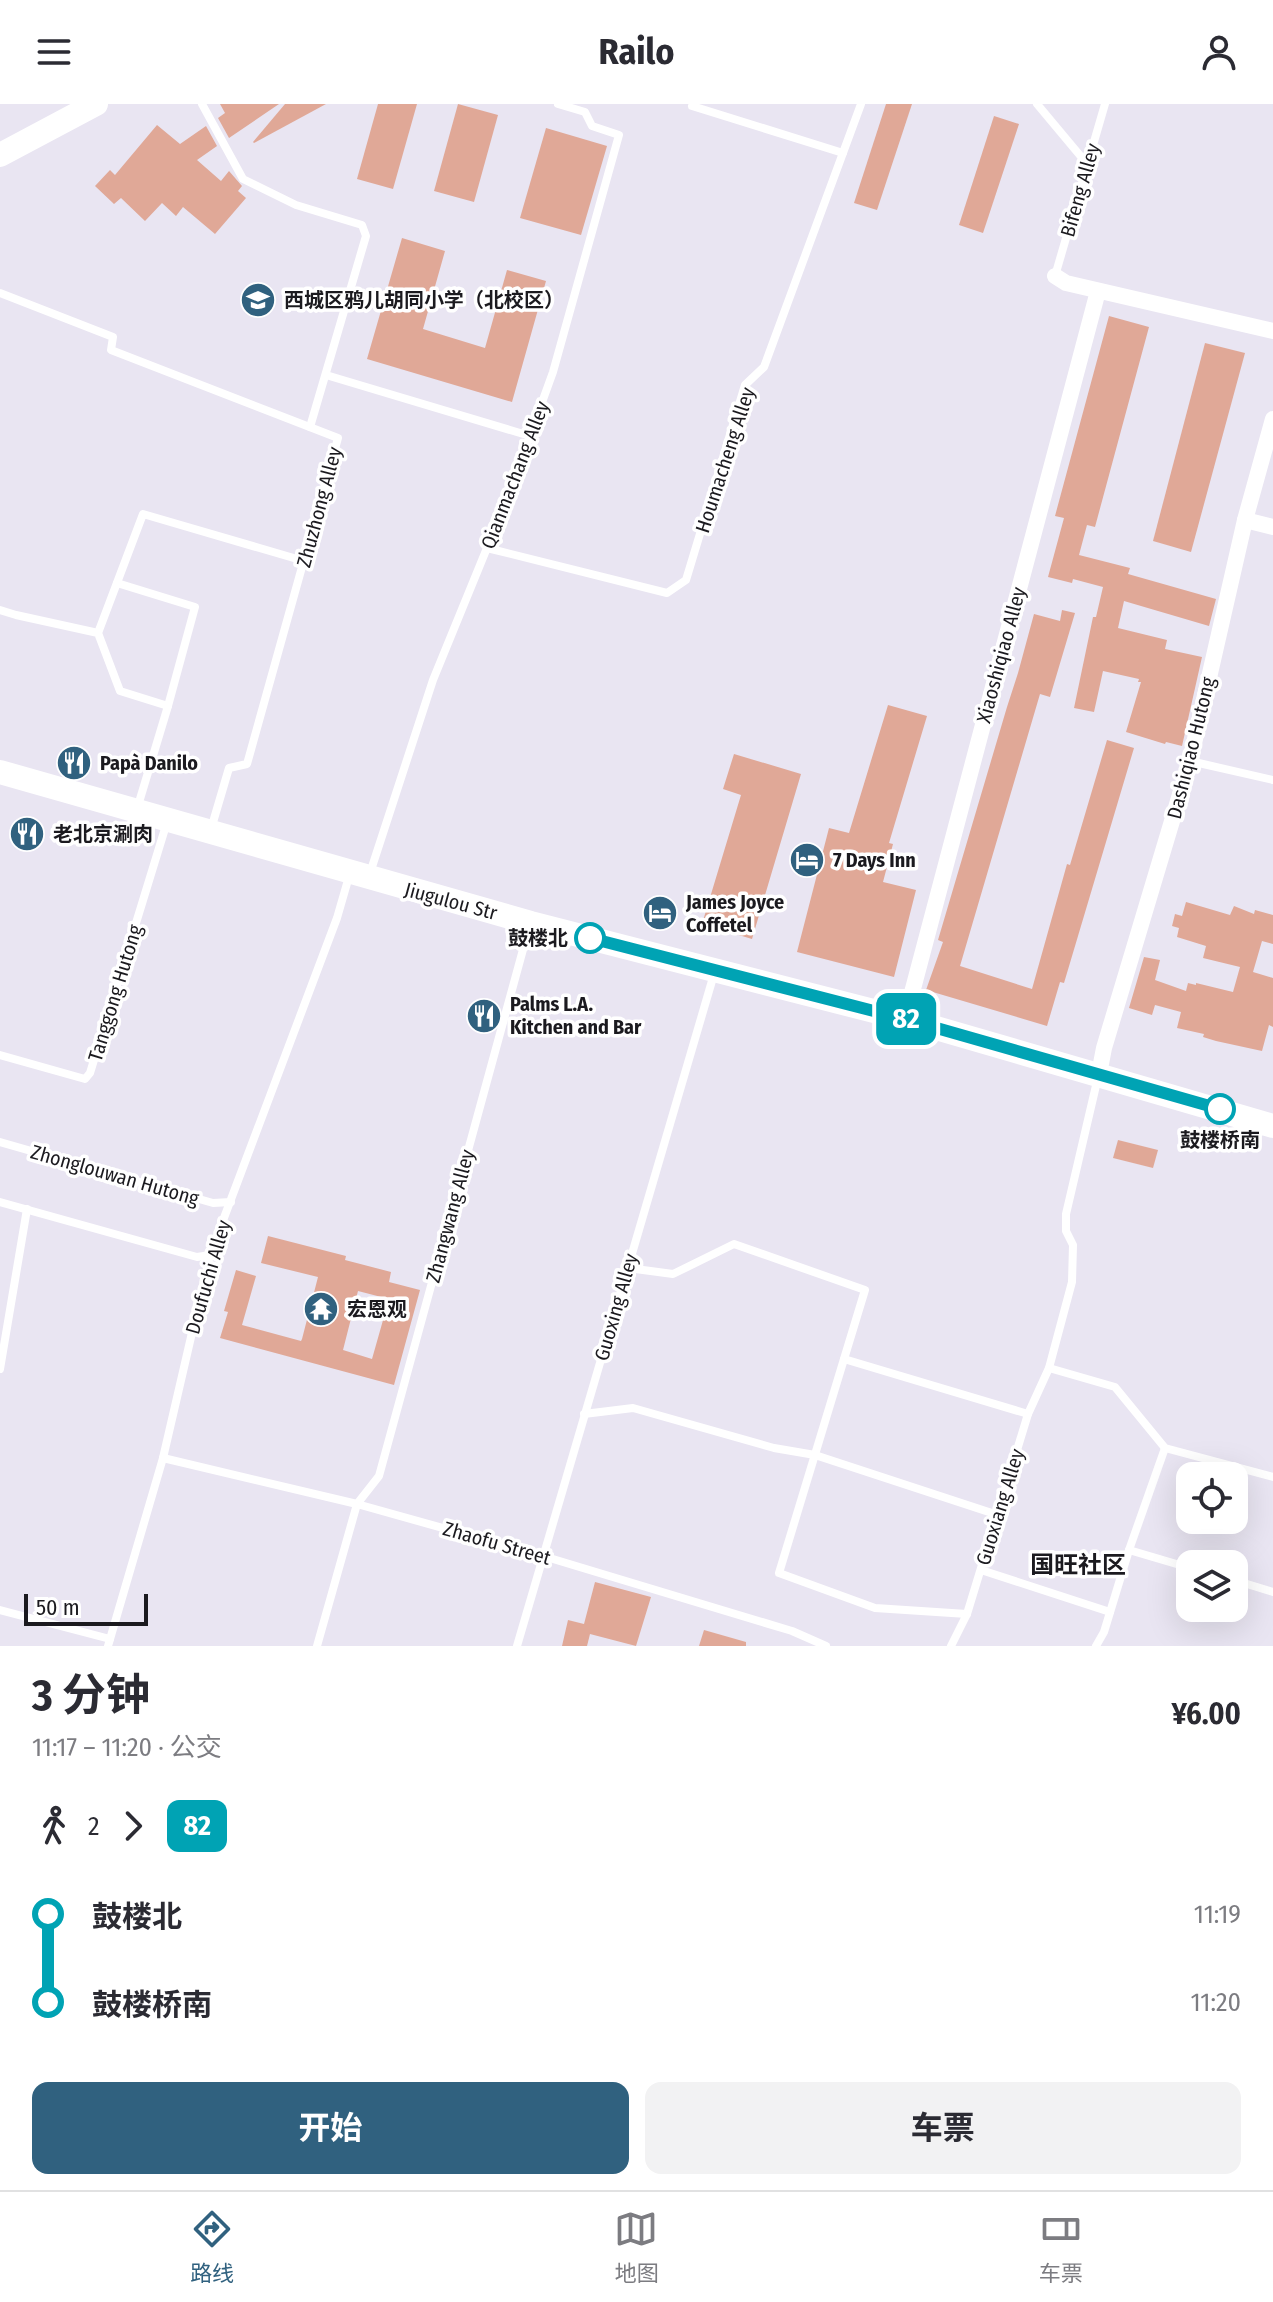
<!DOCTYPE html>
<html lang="zh">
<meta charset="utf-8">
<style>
:root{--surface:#fff;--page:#f2f2f3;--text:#2b2b33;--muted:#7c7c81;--line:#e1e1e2;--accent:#30617f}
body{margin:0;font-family:"Fira Sans Condensed","Noto Sans SC",sans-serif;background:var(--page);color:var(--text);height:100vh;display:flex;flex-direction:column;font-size:30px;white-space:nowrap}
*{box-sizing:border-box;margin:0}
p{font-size:26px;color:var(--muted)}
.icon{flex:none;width:44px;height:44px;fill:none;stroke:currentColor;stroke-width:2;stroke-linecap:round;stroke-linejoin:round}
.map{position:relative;height:1542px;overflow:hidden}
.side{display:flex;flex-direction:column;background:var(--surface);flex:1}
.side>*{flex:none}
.badge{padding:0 16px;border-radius:12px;font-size:28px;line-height:52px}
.buttons{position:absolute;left:1176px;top:1358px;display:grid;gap:16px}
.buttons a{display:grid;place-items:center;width:72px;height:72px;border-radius:16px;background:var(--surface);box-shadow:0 8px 32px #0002;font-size:40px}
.scale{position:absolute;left:24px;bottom:20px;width:124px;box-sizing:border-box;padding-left:8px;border:4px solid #1b1a1f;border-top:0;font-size:22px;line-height:28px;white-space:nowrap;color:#1b1a1f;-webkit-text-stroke:6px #fff;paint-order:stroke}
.map>.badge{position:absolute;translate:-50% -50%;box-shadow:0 0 0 4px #fff}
.legs{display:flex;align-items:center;gap:12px;height:88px;padding:0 32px;font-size:26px}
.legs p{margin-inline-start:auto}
.head{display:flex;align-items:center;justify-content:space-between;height:136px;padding:0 32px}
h1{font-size:44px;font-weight:700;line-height:60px}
.action{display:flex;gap:16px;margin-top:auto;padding:16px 32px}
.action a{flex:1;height:92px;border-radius:16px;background:var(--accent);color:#fff;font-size:32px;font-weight:700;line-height:92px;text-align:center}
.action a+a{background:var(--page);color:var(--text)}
ul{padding:0 32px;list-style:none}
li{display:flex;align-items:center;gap:28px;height:88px;font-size:30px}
li i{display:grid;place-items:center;width:12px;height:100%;margin:0 10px;background:currentColor}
li i::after{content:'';width:20px;height:20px;margin:-10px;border:6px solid;border-radius:50%;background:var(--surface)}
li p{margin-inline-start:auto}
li:first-child i{background:linear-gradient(#0000 50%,currentColor 0)}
li:last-child i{background:linear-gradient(currentColor 50%,#0000 0)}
header{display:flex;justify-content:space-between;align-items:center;height:104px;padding:0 32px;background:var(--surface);font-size:36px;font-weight:700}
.dock{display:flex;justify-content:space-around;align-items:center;height:112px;border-top:2px solid var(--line);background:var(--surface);font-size:22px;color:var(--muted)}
.dock a{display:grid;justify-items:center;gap:4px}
.dock .selected{color:var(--accent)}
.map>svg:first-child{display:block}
</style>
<header><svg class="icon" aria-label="menu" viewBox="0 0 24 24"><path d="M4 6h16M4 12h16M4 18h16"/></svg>Railo<svg class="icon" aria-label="person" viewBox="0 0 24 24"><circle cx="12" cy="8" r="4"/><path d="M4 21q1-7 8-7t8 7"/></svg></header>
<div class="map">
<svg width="1273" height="1542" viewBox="0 0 1273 1542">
<rect width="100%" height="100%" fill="#e9e5f2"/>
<g fill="#e0a897" fill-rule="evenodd">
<path d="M 220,0 L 279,0 L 229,34 L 218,14 L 225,9 Z"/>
<path d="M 285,0 L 326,0 L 254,39 L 253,38 Z"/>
<path d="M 378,0 L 417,0 L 393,85 L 357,75 Z"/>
<path d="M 458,0 L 498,11 L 474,98 L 434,87 Z"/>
<path d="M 886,0 L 912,0 L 877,106 L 854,99 Z"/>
<path d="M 994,12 L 1019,20 L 983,129 L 959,121 Z"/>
<path d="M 157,21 L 180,40 L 206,22 L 217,42 L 197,56 L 221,77 L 229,67 L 242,82 L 238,87 L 246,94 L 215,130 L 183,103 L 176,112 L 162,99 L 145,117 L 121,94 L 114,100 L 95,82 L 110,66 L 115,71 Z"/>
<path d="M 546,24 L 607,42 L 581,131 L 520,114 Z"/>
<path d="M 402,134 L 445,147 L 423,225 L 485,244 L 507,166 L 546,177 L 512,298 L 367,255 Z"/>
<path d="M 1109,212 L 1149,223 L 1095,423 L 1087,421 L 1079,451 L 1130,464 L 1128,470 L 1216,495 L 1209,522 L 1124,497 L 1118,524 L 1167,536 L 1165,545 L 1202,553 L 1182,642 L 1166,638 L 1165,640 L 1126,628 L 1141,578 L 1138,578 L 1139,575 L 1103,567 L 1094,608 L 1074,604 L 1093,513 L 1096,513 L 1103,483 L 1073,475 L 1072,479 L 1048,473 L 1064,414 L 1055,412 Z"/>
<path d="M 1205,239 L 1245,249 L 1191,448 L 1153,437 Z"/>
<path d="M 1062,506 L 1075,509 L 1050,593 L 1040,590 L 960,862 L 1032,885 L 1067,760 L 1070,761 L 1107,636 L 1134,644 L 1064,879 L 1060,878 L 1047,922 L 926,886 L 943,838 L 938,836 L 1007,603 L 1018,569 L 1034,510 L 1060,517 Z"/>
<path d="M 888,601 L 927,612 L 889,739 L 893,740 L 883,778 L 916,786 L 894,873 L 797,848 L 829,724 L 849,729 Z"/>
<path d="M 734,650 L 801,670 L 752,835 L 702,820 L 741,691 L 723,685 Z"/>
<path d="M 1186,798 L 1230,811 L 1234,802 L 1254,810 L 1255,806 L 1273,811 L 1273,840 L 1262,837 L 1253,868 L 1273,874 L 1273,923 L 1269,921 L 1262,947 L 1216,937 L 1203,933 L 1204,930 L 1177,924 L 1181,908 L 1155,901 L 1152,911 L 1129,904 L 1144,853 L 1160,856 L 1155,876 L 1186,887 L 1188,879 L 1196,881 L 1196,879 L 1233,888 L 1240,863 L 1203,854 L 1206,842 L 1177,833 L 1179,824 L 1172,822 L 1175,810 L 1182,812 Z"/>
<path d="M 1118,1036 L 1158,1046 L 1153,1064 L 1113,1054 Z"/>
<path d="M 268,1132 L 346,1152 L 345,1156 L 391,1168 L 389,1178 L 420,1186 L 394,1281 L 220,1234 L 228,1208 L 224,1207 L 236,1166 L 256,1172 L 242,1221 L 301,1237 L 302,1235 L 318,1173 L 261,1159 ZM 358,1187 L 389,1195 L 372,1255 L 343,1246 Z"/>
<path d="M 595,1478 L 651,1493 L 636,1542 L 590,1530 L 587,1542 L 562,1542 L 568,1516 L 584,1520 Z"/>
<path d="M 704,1526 L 746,1538 L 746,1542 L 699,1542 Z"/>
</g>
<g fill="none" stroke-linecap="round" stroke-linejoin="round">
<g stroke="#fff" stroke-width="8">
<path d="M 202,0 L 243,75 L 296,101 L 362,121 L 366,132 L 310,323"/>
<path d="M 1037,0 L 1088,61"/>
<path d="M 692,2 L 843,49"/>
<path d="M 1055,172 L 1105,0"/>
<path d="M 0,189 L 113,233 L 111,246 L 338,334 L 247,660 L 229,664 L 211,725"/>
<path d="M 326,271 L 530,332"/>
<path d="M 487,444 L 667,489 L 686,476 L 745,281 L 764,263 L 861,0"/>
<path d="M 117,479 L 195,503 L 168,602 L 137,705"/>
<path d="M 0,506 L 16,511 L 98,529 L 120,587 L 168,602"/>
<path d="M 98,529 L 143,410 L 304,457"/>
<path d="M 1190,657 L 1273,676"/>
<path d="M 370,769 L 433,576 L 507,395 L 553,268 L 619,31 L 592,22 L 585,8 L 558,0"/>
<path d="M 0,951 L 85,975 L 90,969 L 167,718"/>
<path d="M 0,1038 L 213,1099 L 231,1098"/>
<path d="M 0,1098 L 197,1153 L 210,1151"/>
<path d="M 628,1164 L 673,1170 L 734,1140 L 865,1186 L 844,1255 L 1028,1310"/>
<path d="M 844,1255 L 779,1469 L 875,1504 L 967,1510"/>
<path d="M 1049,1264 L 1115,1283 L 1165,1344 L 1273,1373"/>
<path d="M 0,1265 L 27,1105"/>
<path d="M 584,1310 L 633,1304 L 774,1344 L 815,1351 L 998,1411"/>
<path d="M 163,1354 L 357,1400 L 543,1452 L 792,1527 L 826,1542"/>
<path d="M 1129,1446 L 1190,1464"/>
<path d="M 981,1466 L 1110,1508"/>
<path d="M 1234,1476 L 1273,1488"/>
<path d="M 0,1506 L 110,1535"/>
<path d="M 108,1542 L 163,1354 L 210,1151 L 337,814 L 350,769"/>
<path d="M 317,1542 L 357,1400 L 379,1372 L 530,820"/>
<path d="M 517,1542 L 714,870"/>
<path d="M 951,1542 L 967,1510 L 1028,1310 L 1049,1264 L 1072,1178 L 1073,1141 L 1066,1127 L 1066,1110 L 1098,973"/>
<path d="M 1096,1542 L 1104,1528 L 1129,1446 L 1165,1344"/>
</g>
<g stroke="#fff" stroke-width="16">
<path d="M 1055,172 L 1066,179 L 1273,227"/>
<path d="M 1245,416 L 1273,423"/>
<path d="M 905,915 L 1098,187"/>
<path d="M 1099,970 L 1104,944 L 1190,657 L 1245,416 L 1273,315"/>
</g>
<g stroke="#fff" stroke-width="24">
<path d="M 0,51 L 96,0"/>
<path d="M 0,668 L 531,819 L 905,915 L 1273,1022"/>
</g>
</g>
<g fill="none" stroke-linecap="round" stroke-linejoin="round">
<g stroke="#fff" stroke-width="18">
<path id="line-1" d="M 590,834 L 905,915 L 1220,1005"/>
</g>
<use href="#line-1" stroke="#00a3b4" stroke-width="12"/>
</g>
<defs>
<g id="school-disc" transform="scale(1.8)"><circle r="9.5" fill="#30617f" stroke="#fff"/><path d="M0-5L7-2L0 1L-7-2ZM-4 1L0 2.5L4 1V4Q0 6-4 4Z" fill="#fff"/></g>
<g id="restaurant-disc" transform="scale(1.8)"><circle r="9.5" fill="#30617f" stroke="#fff"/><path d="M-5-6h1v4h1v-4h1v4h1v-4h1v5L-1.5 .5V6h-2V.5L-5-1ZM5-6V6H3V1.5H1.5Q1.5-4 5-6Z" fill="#fff"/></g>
<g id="hotel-disc" transform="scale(1.8)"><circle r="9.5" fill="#30617f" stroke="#fff"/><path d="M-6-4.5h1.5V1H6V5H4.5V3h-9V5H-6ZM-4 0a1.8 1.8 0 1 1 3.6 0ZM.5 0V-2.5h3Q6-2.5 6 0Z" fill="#fff"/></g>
<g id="temple-disc" transform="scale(1.8)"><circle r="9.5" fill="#30617f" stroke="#fff"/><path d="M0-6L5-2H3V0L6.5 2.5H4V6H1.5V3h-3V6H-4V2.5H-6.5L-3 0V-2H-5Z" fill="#fff"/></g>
</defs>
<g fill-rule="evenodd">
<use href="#school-disc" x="258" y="196"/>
<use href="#restaurant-disc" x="74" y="659"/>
<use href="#restaurant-disc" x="27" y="730"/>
<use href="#hotel-disc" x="807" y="756"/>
<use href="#hotel-disc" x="660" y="809"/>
<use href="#restaurant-disc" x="484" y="912"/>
<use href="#temple-disc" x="321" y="1205"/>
</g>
<g fill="#fff" stroke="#00a3b4" stroke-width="4">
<circle cx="590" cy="834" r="14"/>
<circle cx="1220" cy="1005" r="14"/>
</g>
<g text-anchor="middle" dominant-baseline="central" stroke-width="7" stroke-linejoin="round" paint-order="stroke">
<g font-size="20" fill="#1b1a1f" stroke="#fff">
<text transform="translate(1080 86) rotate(-74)">Bifeng Alley</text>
<text transform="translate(725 356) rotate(-72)">Houmacheng Alley</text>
<text transform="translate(515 371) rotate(-69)">Qianmachang Alley</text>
<text transform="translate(319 403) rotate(-75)">Zhuzhong Alley</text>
<text transform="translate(1001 551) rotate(-75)">Xiaoshiqiao Alley</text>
<text transform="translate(1191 644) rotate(-76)">Dashiqiao Hutong</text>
<text transform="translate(451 797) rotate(15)">Jiugulou Str</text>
<text transform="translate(115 889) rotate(-73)">Tanggong Hutong</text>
<text transform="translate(115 1071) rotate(16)">Zhonglouwan Hutong</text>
<text transform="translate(450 1112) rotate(-75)">Zhangwang Alley</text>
<text transform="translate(208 1173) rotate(-74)">Doufuchi Alley</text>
<text transform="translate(616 1203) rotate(-74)">Guoxing Alley</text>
<text transform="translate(1000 1403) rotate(-73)">Guoxiang Alley</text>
<text transform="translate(497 1439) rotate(16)">Zhaofu Street</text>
</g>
<g font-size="20" font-weight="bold" fill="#1b1a1f" stroke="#fff" text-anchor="start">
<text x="284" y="196">西城区鸦儿胡同小学（北校区）</text>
<text x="100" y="659">Papà Danilo</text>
<text x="53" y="730">老北京涮肉</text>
<text x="833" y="756">7 Days Inn</text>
<text x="686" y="798">James Joyce<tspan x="686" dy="23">Coffetel</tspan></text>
<text x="510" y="900">Palms L.A.<tspan x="510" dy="23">Kitchen and Bar</tspan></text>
<text x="347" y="1205">宏恩观</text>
</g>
<g font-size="20" font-weight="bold" fill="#1b1a1f" stroke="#fff" text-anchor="end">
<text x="568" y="834">鼓楼北</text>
<text x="1220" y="1036" text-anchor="middle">鼓楼桥南</text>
</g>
<g font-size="24" font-weight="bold" fill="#1b1a1f" stroke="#fff">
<text x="1078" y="1461">国旺社区</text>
</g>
</g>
</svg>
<div class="buttons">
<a><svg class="icon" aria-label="locate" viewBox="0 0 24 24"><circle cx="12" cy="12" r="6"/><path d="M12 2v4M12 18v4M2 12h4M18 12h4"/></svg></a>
<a><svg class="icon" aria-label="layers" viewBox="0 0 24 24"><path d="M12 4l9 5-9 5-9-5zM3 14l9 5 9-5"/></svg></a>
</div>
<div class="scale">50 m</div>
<b class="badge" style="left:906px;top:915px;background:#00a3b4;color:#fff">82</b>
</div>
<section class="side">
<div class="head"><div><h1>3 分钟</h1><p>11:17 – 11:20 · 公交</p></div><b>¥6.00</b></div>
<div class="legs"><svg class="icon" aria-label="walk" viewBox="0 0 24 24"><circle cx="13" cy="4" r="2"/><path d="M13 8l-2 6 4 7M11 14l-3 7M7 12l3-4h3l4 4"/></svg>2<svg class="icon" aria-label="forward" viewBox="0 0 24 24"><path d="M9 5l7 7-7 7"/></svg><b class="badge" style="background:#00a3b4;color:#fff">82</b></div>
<ul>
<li><i style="color:#00a3b4"></i><b>鼓楼北</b><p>11:19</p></li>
<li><i style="color:#00a3b4"></i><b>鼓楼桥南</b><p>11:20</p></li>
</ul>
<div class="action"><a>开始</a><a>车票</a></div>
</section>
<nav class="dock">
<a class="selected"><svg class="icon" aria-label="directions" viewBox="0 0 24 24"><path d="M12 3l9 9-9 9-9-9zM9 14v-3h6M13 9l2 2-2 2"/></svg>路线</a>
<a><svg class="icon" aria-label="map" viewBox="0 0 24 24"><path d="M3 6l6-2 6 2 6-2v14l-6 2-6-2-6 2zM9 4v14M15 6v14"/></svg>地图</a>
<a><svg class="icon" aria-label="tickets" viewBox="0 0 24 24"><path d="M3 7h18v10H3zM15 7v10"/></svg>车票</a>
</nav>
